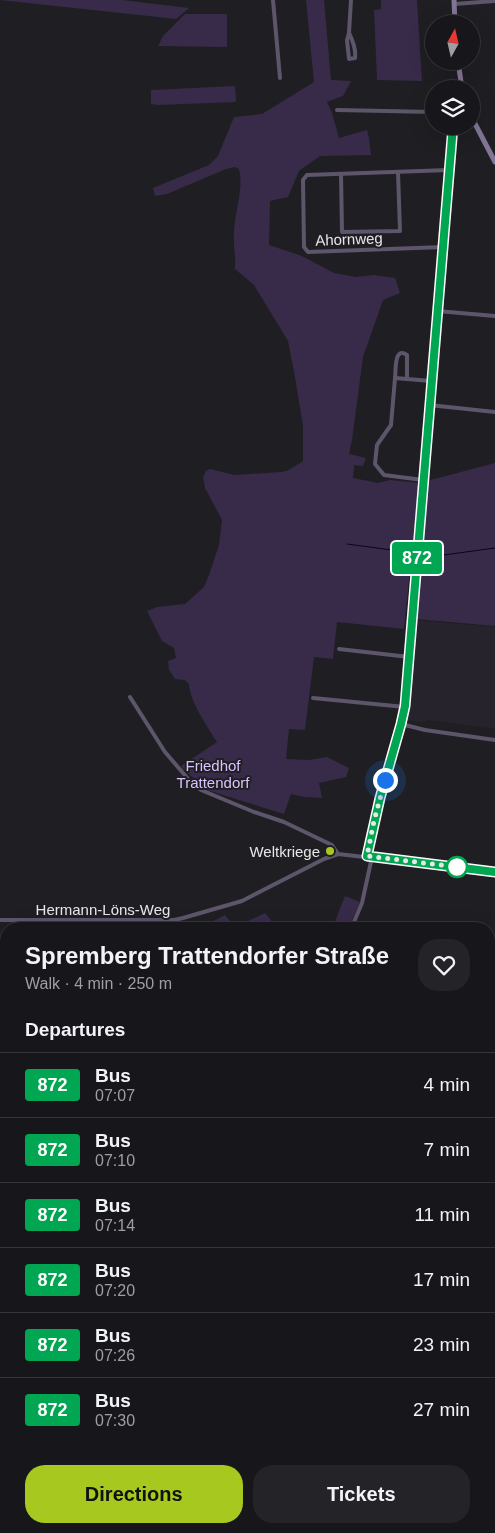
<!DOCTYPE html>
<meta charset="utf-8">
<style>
:root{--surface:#17161a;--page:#242327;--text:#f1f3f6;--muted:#9e9fa2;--line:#363539;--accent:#a7c81e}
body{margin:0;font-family:Arial,sans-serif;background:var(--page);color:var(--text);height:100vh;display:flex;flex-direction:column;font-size:19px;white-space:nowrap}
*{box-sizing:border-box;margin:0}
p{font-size:16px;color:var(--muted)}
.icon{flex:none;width:28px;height:28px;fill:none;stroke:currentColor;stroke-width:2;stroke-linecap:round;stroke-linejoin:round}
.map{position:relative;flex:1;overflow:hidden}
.drawer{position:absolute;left:0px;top:922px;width:495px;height:611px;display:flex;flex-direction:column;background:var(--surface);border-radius:20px 20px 0 0;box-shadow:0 5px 20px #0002,0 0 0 1px var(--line)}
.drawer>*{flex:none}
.badge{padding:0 10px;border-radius:4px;font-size:18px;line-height:32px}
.needle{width:32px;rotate:8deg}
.tools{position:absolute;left:425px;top:15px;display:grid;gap:10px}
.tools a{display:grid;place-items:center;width:55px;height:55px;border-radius:50%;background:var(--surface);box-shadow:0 5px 20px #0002,0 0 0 1px var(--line);font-size:25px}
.you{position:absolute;width:25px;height:25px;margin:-12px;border:4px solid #fff;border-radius:50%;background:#1a73e8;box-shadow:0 0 0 8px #1a73e833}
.map>.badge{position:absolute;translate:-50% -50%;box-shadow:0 0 0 2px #fff}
h2{padding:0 25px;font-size:19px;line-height:45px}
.round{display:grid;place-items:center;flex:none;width:52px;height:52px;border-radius:20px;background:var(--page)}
.headline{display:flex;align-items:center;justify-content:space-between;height:85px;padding:0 25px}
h1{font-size:24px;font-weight:800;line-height:38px}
.cta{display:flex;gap:10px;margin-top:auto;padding:10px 25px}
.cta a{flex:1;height:58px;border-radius:20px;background:var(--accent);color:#111;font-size:20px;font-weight:800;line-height:58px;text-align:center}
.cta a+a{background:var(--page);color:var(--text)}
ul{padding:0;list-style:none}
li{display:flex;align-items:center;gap:15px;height:65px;padding:0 25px;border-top:1px solid var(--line)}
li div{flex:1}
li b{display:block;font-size:19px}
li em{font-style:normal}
li .badge{min-width:55px;font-weight:700;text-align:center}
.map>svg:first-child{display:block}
</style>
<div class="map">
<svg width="495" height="1533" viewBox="0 0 495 1533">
<rect width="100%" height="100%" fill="#1f1e22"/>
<g fill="#27232d">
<path d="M 414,620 L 495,627 L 495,729 L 430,720 L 422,722 L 405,720 Z"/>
<rect x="31" y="922" width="29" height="7"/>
<path d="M 489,1325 L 495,1326 L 495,1375 L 489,1374 Z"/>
<path d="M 489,1463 L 495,1464 L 495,1533 L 410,1533 L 411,1528 L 489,1528 Z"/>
</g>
<g fill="#382b49">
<path d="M 0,0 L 122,0 L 189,8 L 176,19 Z"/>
<path d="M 306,0 L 324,0 L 331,80 L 351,81 L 343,96 L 327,102 L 332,113 L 339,138 L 367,130 L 369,138 L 371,155 L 320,156 L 299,171 L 288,197 L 270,201 L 269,245 L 302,256 L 334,273 L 356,277 L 374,275 L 395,278 L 400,293 L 383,300 L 363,357 L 352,440 L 349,454 L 366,458 L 363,466 L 354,465 L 353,478 L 378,483 L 390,480 L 420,483 L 418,490 L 404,629 L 337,622 L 333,659 L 314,657 L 305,730 L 289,729 L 286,759 L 309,760 L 327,757 L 349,768 L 346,777 L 319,783 L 322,798 L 304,797 L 291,794 L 284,814 L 207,790 L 183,769 L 181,766 L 217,742 C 207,726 190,702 189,684 L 185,680 L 175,679 L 169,670 L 168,661 L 176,658 L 174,648 L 162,641 L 147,611 L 157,607 L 185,604 L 204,587 L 209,575 L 219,545 L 222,520 L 205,488 L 203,477 L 206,471 L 210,469 L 234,475 L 281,472 L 287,471 L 303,461 L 303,426 L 295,377 L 288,341 L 254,285 L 235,269 C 236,256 233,244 234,231 C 235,210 244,189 239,169 L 235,167 L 226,169 L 167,194 L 155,196 L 153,188 L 209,165 L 218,156 L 234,117 L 262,114 L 314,82 Z"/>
<path d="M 381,0 L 417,0 L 422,81 L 377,80 L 374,10 L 381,9 Z"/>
<path d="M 185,14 L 227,14 L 227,47 L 158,46 L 163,36 Z"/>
<path d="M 235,86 L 236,102 L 158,105 L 151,104 L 151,90 Z"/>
<path d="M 495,463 L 495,626 L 416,619 L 427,481 Z"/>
<path d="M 345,896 L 360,902 L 348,929 L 332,929 Z"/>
<path d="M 265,913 L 278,929 L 209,929 L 208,924 L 225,915 L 235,927 Z"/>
<path d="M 6,942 L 6,1110 L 0,1113 L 0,958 Z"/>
<path d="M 489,1067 L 493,1071 L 495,1069 L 495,1099 L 489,1101 Z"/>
<path d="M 489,1184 L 495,1184 L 495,1322 L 489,1321 Z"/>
<path d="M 489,1376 L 495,1377 L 495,1464 L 489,1463 Z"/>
<path d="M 6,1403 L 6,1528 L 87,1528 L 88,1533 L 0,1533 L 0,1407 Z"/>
<path d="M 269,1528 L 409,1528 L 409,1533 L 268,1533 Z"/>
</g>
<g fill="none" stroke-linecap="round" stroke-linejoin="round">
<g stroke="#0f0021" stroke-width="1">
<path d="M 347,544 L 407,552 L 407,557"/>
<path d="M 422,558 L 495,548"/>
</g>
<g stroke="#5d556a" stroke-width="4">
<path d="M 273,0 L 280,78"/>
<path d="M 454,4 L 495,1"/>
<path d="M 349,33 C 353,41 356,50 355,58 L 349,59 L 347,40 L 349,33 L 351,0"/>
<path d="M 337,110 L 434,112"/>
<path d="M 341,174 L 342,232 L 400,231 L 398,172"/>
<path d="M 443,247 L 308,252 L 304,247 L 303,180 L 307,175 L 449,170"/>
<path d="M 437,311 L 495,316"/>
<path d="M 395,378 C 396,370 394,346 407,355 L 407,379"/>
<path d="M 429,405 L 495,412"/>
<path d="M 423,480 L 384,475 L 375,464 L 377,445 L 391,425 L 395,378 L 431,381"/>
<path d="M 339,649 L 409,657"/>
<path d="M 130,697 L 165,752 L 189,780 L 201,790 L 254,812 L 284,822 L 332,845 L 338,854"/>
<path d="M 313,698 L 405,707"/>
<path d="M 401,724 L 425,730 L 495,740"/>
<path d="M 367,857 L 380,798 L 401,724 L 405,707 L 453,126"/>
<path d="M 0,920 L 174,920 L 183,918 L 242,901 L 324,859 L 338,854 L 495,872"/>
<path d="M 351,929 L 362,903 L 372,857"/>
<path d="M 489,1011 L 495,1012"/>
<path d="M 495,1121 L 494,1132 L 495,1132"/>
</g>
<g stroke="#817495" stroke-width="5">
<path d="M 454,0 L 455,24"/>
<path d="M 458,61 L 462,89"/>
<path d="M 471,116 L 495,162"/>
</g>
</g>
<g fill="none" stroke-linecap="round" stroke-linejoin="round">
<g stroke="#fff" stroke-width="11">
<path id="line" d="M 453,126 L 405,706 L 401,724 L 380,798 L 367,856 L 495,872"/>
</g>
<use href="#line" stroke="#00a651" stroke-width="8"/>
<path stroke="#e7e6e9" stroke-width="5" stroke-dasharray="0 9" d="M 385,780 L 374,821 L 367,856 L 457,867"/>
</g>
<circle fill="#a7c81e" stroke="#1f1e22" stroke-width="2" cx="330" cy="851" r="5"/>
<circle fill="#fff" stroke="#00a651" stroke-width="2.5" cx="457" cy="867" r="10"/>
<g text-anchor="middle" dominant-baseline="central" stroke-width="4" stroke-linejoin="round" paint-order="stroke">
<g font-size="15" fill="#e7e6e9" stroke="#1f1e22">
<text transform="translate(349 239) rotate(-2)">Ahornweg</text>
<text x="103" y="909">Hermann-Löns-Weg</text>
</g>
<g font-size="15" fill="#dac2fe" stroke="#1f1e22">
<text x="213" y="765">Friedhof<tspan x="213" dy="17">Trattendorf</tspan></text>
</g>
<g font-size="15" fill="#e7e6e9" stroke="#1f1e22" text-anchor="end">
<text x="320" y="851">Weltkriege</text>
</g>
</g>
</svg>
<div class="tools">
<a><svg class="needle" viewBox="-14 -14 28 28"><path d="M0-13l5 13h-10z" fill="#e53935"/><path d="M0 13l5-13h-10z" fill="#9e9fa2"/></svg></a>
<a><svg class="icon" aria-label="layers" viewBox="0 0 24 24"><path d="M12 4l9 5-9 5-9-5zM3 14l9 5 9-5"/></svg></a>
</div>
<div class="you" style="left:385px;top:780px"></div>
<b class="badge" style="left:417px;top:558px;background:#00a651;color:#fff">872</b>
<section class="drawer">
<div class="headline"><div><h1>Spremberg Trattendorfer Straße</h1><p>Walk · 4 min · 250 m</p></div><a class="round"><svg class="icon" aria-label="heart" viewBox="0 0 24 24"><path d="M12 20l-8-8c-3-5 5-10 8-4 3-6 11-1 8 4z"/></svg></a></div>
<h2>Departures</h2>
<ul>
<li><span class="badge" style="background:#00a651;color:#fff">872</span><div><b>Bus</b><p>07:07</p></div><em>4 min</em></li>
<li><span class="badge" style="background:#00a651;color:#fff">872</span><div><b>Bus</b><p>07:10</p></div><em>7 min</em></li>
<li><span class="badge" style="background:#00a651;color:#fff">872</span><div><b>Bus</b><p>07:14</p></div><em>11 min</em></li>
<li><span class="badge" style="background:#00a651;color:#fff">872</span><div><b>Bus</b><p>07:20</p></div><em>17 min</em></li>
<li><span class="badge" style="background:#00a651;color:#fff">872</span><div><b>Bus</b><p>07:26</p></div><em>23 min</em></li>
<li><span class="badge" style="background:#00a651;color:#fff">872</span><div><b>Bus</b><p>07:30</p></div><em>27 min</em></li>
</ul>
<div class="cta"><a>Directions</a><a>Tickets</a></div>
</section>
</div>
